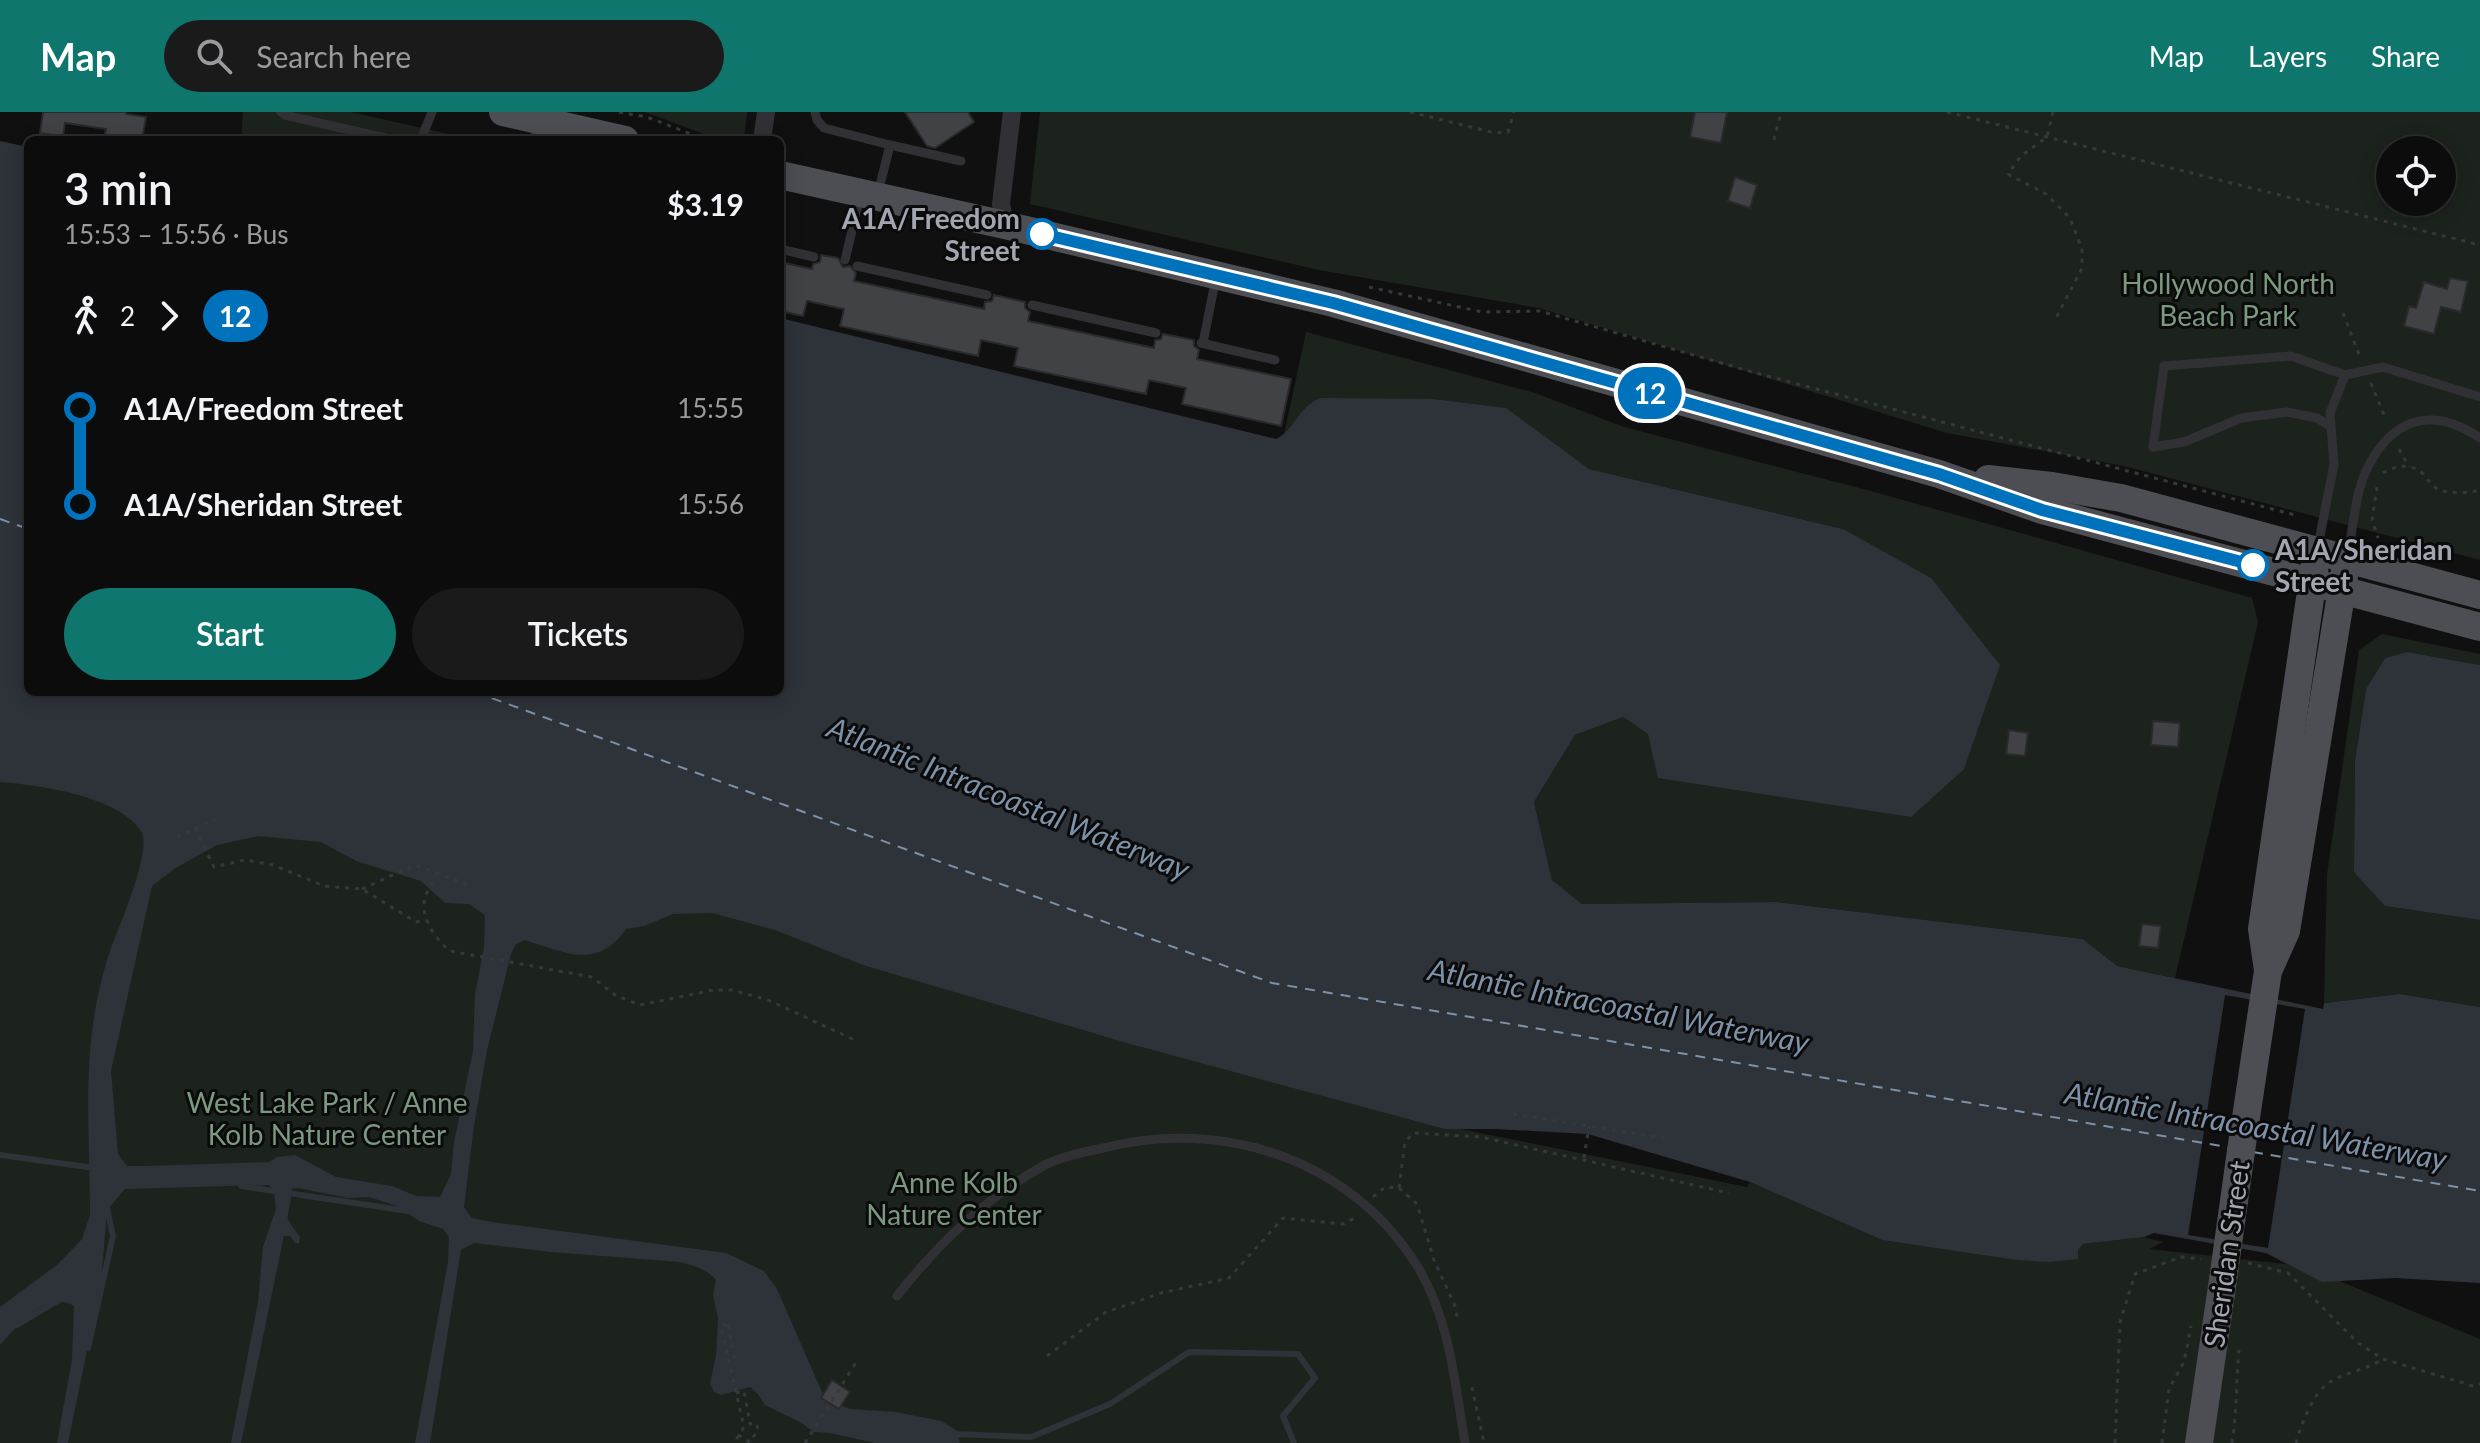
<!DOCTYPE html>
<meta charset="utf-8">
<style>
:root{--surface:#0c0c0d;--page:#1a1a1b;--text:#f1f3f6;--muted:#9a9b9d;--line:#2c2c2e;--accent:#0f766e}
body{margin:0;font-family:Lato,sans-serif;background:var(--page);color:var(--text);height:100vh;display:flex;flex-direction:column;font-size:30px;white-space:nowrap}
*{box-sizing:border-box;margin:0}
p{font-size:26px;color:var(--muted)}
.icon{flex:none;width:44px;height:44px;fill:none;stroke:currentColor;stroke-width:2;stroke-linecap:round;stroke-linejoin:round}
.map{position:relative;flex:1;overflow:hidden}
.details{position:absolute;left:24px;top:24px;width:760px;height:560px;display:flex;flex-direction:column;background:var(--surface);border-radius:12px;box-shadow:0 4px 20px #0003,0 0 0 2px var(--line)}
.details>*{flex:none}
.badge{padding:0 16px;border-radius:26px;font-size:28px;line-height:52px}
.controls{position:absolute;left:2376px;top:24px;display:grid;gap:16px}
.controls a{display:grid;place-items:center;width:80px;height:80px;border-radius:50%;background:var(--surface);box-shadow:0 4px 20px #0003,0 0 0 2px var(--line);font-size:40px}
.map>.badge{position:absolute;translate:-50% -50%;box-shadow:0 0 0 4px #fff}
.legs{display:flex;align-items:center;gap:12px;height:88px;padding:0 40px;font-size:26px}
.legs p{margin-inline-start:auto}
.summary{display:flex;align-items:center;justify-content:space-between;height:136px;padding:0 40px}
h1{font-size:44px;font-weight:600;line-height:60px}
.cta{display:flex;gap:16px;margin-top:auto;padding:16px 40px}
.cta a{flex:1;height:92px;border-radius:48px;background:var(--accent);color:#fff;font-size:32px;font-weight:600;line-height:92px;text-align:center}
.cta a+a{background:var(--page);color:var(--text)}
ul{padding:0 40px;list-style:none}
li{display:flex;align-items:center;gap:28px;height:96px;font-size:30px}
li i{display:grid;place-items:center;width:12px;height:100%;margin:0 10px;background:currentColor}
li i::after{content:'';width:20px;height:20px;margin:-10px;border:6px solid;border-radius:50%;background:var(--surface)}
li p{margin-inline-start:auto}
li:first-child i{background:linear-gradient(#0000 50%,currentColor 0)}
li:last-child i{background:linear-gradient(currentColor 50%,#0000 0)}
header{display:flex;align-items:center;gap:48px;box-sizing:border-box;height:112px;padding:0 40px;background:var(--accent);color:#fff}
header strong{font-size:38px}
nav{display:flex;gap:44px;margin-inline-start:auto;font-size:28px}
.search{width:560px;height:72px;background:var(--page);display:flex;align-items:center;gap:20px;box-sizing:border-box;padding:0 28px;border-radius:44px;color:var(--muted);font-size:30px}
.map>svg:first-child{display:block}
</style>
<header>
<strong>Map</strong>
<div class="search"><svg class="icon" aria-label="search" viewBox="0 0 24 24"><circle cx="10" cy="10" r="6"/><path d="M15 15l6 6"/></svg>Search here</div>
<nav><a>Map</a><a>Layers</a><a>Share</a></nav>
</header>
<div class="map">
<svg width="2480" height="1331" viewBox="0 0 2480 1331">
<rect width="100%" height="100%" fill="#101011"/>
<g fill="#1c231d" fill-rule="evenodd">
<path d="M 243,0 L 351,0 L 475,28 L 241,28 Z"/>
<path d="M 645,0 L 747,0 L 744,28 L 717,27 Z"/>
<path d="M 1040,0 L 2480,0 L 2480,448 L 2124,354 L 1947,321 L 1539,196 L 1319,158 L 1030,92 ZM 2390,38 L 2442,38 L 2442,90 L 2390,90 Z"/>
<path d="M 1306,220 L 1535,281 L 1624,315 L 1871,379 L 2252,486 L 2258,510 L 2175,866 L 2117,854 L 2083,827 L 1776,790 L 1582,792 L 1552,768 L 1534,690 L 1575,623 L 1623,605 L 1648,622 L 1841,693 L 1911,705 L 1843,417 L 1589,357 L 1570,346 L 1284,323 Z"/>
<path d="M 2382,522 L 2480,542 L 2480,553 L 2407,540 L 2385,546 L 2366,577 L 2355,649 L 2354,759 L 2385,794 L 2480,808 L 2480,895 L 2400,882 L 2324,891 L 2327,763 L 2359,538 Z"/>
<path d="M 0,648 L 547,704 L 1073,915 L 1402,1005 L 1747,1075 L 1750,1070 L 1882,1128 L 1993,1143 L 2078,1138 L 2083,1132 L 2144,1125 L 2163,1130 L 2149,1137 L 2303,1154 L 2480,1227 L 2480,1331 L 0,1331 Z"/>
</g>
<g fill="#2d3339" fill-rule="evenodd">
<path d="M 0,29 L 28,35 L 28,580 L 780,580 L 780,206 L 1276,327 C 1295,318 1297,296 1320,286 L 1432,287 L 1506,296 L 1589,357 L 1843,417 L 1931,466 L 2000,553 L 1964,657 L 1911,705 L 1658,666 L 1648,622 L 1623,605 L 1575,623 L 1534,690 L 1552,768 L 1582,792 L 1776,790 L 2083,827 L 2117,854 L 2323,897 L 2324,891 L 2400,882 L 2480,895 L 2480,1171 L 2395,1166 L 2322,1170 L 2266,1141 L 2154,1121 L 2144,1125 L 2083,1132 L 2078,1138 L 2078,1147 L 2048,1150 L 2017,1148 L 1882,1128 L 1750,1070 L 1588,1022 L 1496,1017 L 1445,1017 L 1127,931 L 863,853 L 775,818 L 712,801 L 673,802 L 644,814 L 626,817 C 596,859 565,840 524,828 L 516,832 L 511,842 L 487,938 L 474,1014 L 464,1095 L 472,1106 L 492,1110 L 726,1141 L 764,1159 L 777,1177 L 825,1287 L 850,1297 L 896,1300 L 941,1309 L 956,1318 L 960,1331 L 875,1331 L 830,1321 L 814,1320 L 800,1310 L 765,1293 L 758,1282 L 750,1275 L 721,1283 L 714,1280 L 710,1271 L 716,1244 L 718,1206 L 713,1183 L 716,1168 C 706,1156 694,1154 680,1150 L 551,1140 L 474,1131 L 461,1138 L 430,1331 L 415,1331 L 448,1150 L 449,1125 L 443,1117 L 419,1109 L 397,1094 L 369,1085 L 348,1086 L 298,1076 L 291,1077 C 279,1096 287,1109 300,1125 L 299,1131 L 295,1131 L 290,1124 L 282,1124 L 277,1134 L 238,1331 L 231,1331 L 258,1190 L 263,1135 L 276,1097 L 274,1080 L 269,1073 L 125,1077 L 107,1098 L 101,1170 L 68,1331 L 57,1331 L 72,1247 L 74,1194 C 46,1177 16,1216 0,1233 L 0,1195 L 58,1152 L 82,1127 L 90,1103 C 90,1006 79,931 111,836 C 119,815 153,736 141,719 C 118,684 39,673 0,670 ZM 258,724 L 321,730 L 356,749 L 421,769 L 445,791 L 469,792 L 485,803 L 484,836 L 475,882 L 473,939 L 454,1030 L 451,1062 L 440,1085 L 416,1084 L 392,1074 L 336,1065 L 295,1043 L 277,1045 L 269,1050 L 146,1054 L 127,1054 L 118,1042 L 111,959 L 152,774 L 174,757 L 217,733 Z"/>
<path d="M 2407,540 L 2480,553 L 2480,808 L 2385,794 L 2354,760 L 2355,649 L 2366,577 L 2385,546 Z"/>
</g>
<path fill="#101011" d="M 2225,883 L 2305,897 L 2268,1136 L 2188,1123 Z"/>
<g fill="none" stroke-linecap="round" stroke-linejoin="round">
<g stroke="#2d3339" stroke-width="6">
<path d="M 0,1043 L 95,1056"/>
<path d="M 241,1074 L 408,1099"/>
<path d="M 284,1108 L 289,1079"/>
<path d="M 17,1213 L 59,1188"/>
<path d="M 88,1236 L 113,1124 L 106,1091"/>
<path d="M 953,1322 L 1031,1325 L 1110,1292 L 1189,1240 L 1298,1242 L 1315,1266 L 1283,1304 L 1294,1331"/>
<path d="M 238,1331 L 281,1123"/>
</g>
<g stroke="#7d91a8" stroke-width="2" stroke-dasharray="10 8" stroke-linecap="butt">
<path d="M 0,407 L 28,417"/>
<path d="M 475,580 L 1272,871 L 2227,1035"/>
<path d="M 2253,1040 L 2480,1079"/>
</g>
</g>
<g fill="#414246" stroke="#2a2a2c" stroke-width="2">
<path d="M 43,0 L 126,0 L 126,2 L 146,5 L 142,28 L 104,28 L 106,17 L 65,11 L 63,25 L 40,21 Z"/>
<path d="M 905,0 L 968,0 L 974,10 L 935,36 L 927,34 Z"/>
<path d="M 1695,0 L 1727,0 L 1721,31 L 1690,25 Z"/>
<path d="M 1735,65 L 1757,73 L 1750,96 L 1728,89 Z"/>
<path d="M 821,143 L 838,146 L 843,155 L 850,154 L 856,161 L 854,169 L 984,197 L 985,190 L 992,189 L 994,183 L 1025,190 L 1025,196 L 1030,200 L 1028,209 L 1154,236 L 1155,228 L 1161,227 L 1163,222 L 1194,228 L 1194,234 L 1199,238 L 1197,247 L 1291,267 L 1281,314 L 1182,292 L 1186,276 L 1149,268 L 1146,282 L 1014,254 L 1018,236 L 981,228 L 978,244 L 840,214 L 844,197 L 807,189 L 803,204 L 780,199 L 780,150 L 812,157 L 813,152 L 820,150 Z"/>
<path d="M 2450,166 L 2468,169 L 2461,200 L 2441,195 L 2434,222 L 2404,214 L 2409,194 L 2416,196 L 2424,170 L 2447,177 Z"/>
<path d="M 2153,609 L 2180,611 L 2178,635 L 2151,633 Z"/>
<path d="M 2009,618 L 2028,621 L 2025,644 L 2006,642 Z"/>
<path d="M 2142,812 L 2161,814 L 2158,836 L 2139,834 Z"/>
<path d="M 832,1268 L 850,1280 L 839,1297 L 821,1286 Z"/>
</g>
<g fill="none" stroke-linecap="round" stroke-linejoin="round">
<g stroke="#37383c" stroke-width="3" stroke-dasharray="4 6" stroke-linecap="butt">
<path d="M 619,0 L 647,5 L 706,28"/>
<path d="M 1410,0 L 1495,21 L 1508,20 L 1514,0"/>
<path d="M 1947,0 L 2480,133"/>
<path d="M 2053,0 L 2047,25 L 2021,44 L 2008,62 L 2046,82 L 2070,106 L 2082,137 L 2082,156 L 2054,210"/>
<path d="M 1774,28 L 1781,0"/>
<path d="M 1369,175 L 1482,200 L 1540,199 L 1756,261 L 2295,403"/>
<path d="M 2343,201 L 2360,245"/>
<path d="M 2371,271 L 2386,308"/>
<path d="M 2399,337 L 2409,355"/>
<path d="M 2383,361 C 2396,353 2412,351 2423,362 C 2428,367 2431,373 2436,376 C 2448,383 2467,381 2480,378"/>
<path d="M 2377,375 L 2372,408 L 2378,426"/>
<path d="M 195,716 L 214,755 L 245,748 L 273,753 L 324,774 L 362,777 L 416,810 L 427,808"/>
<path d="M 177,725 L 215,707"/>
<path d="M 437,761 C 433,770 424,782 424,792 C 423,810 437,828 450,839 L 592,865 L 615,883 L 640,893 L 714,878 L 732,878 L 768,888 L 857,929"/>
<path d="M 362,777 L 415,753 L 469,773"/>
<path d="M 1513,1002 L 1664,1026"/>
<path d="M 1584,1046 L 1589,1014"/>
<path d="M 1399,1076 L 1417,1092 L 1434,1148 L 1455,1194 L 1458,1209"/>
<path d="M 1373,1085 L 1385,1075 L 1399,1076 L 1405,1030 L 1413,1021 L 1481,1025 L 1729,1081"/>
<path d="M 2248,1151 L 2288,1161 L 2358,1231 L 2383,1247 L 2473,1274 L 2480,1272"/>
<path d="M 727,1213 L 721,1214 L 744,1315 L 734,1331"/>
<path d="M 728,1213 L 736,1253"/>
<path d="M 1047,1244 L 1106,1200 L 1161,1181 L 1229,1166 L 1283,1106 L 1343,1112 L 1355,1106"/>
<path d="M 1472,1275 L 1484,1331"/>
<path d="M 736,1281 L 744,1279 L 750,1312 L 756,1311 L 758,1317 L 750,1331"/>
<path d="M 738,1323 L 751,1331"/>
<path d="M 805,1331 L 857,1249"/>
<path d="M 2115,1331 L 2120,1210 L 2135,1162 L 2181,1145 L 2201,1147"/>
<path d="M 2162,1331 L 2169,1277 L 2184,1250 L 2191,1214"/>
<path d="M 2232,1331 C 2237,1300 2236,1269 2239,1238"/>
<path d="M 2296,1331 C 2301,1313 2313,1280 2330,1270 C 2346,1260 2366,1258 2383,1247"/>
</g>
<g stroke="#313135" stroke-width="9">
<path d="M 281,0 L 285,3 L 394,28"/>
<path d="M 815,0 L 817,8 L 824,16 L 890,33 L 878,81"/>
<path d="M 417,28 L 422,25 L 432,0"/>
<path d="M 535,28 L 536,11"/>
<path d="M 890,33 L 961,49"/>
<path d="M 780,137 L 814,145"/>
<path d="M 845,148 L 860,85"/>
<path d="M 857,154 L 987,183"/>
<path d="M 1032,193 L 1156,221"/>
<path d="M 1201,231 L 1275,248"/>
<path d="M 1203,231 L 1216,165"/>
<path d="M 2331,315 L 2317,306 L 2287,300 L 2241,306 L 2184,330 L 2153,335 L 2164,254 L 2291,244 L 2345,263 L 2383,255 L 2480,285"/>
<path d="M 2318,434 L 2334,352 L 2330,301 L 2345,263"/>
<path d="M 2348,443 C 2353,416 2355,383 2366,359 C 2391,306 2432,293 2480,326"/>
<path d="M 897,1184 C 938,1132 986,1085 1045,1053 C 1062,1044 1085,1040 1103,1036 C 1224,1005 1353,1048 1419,1157 C 1450,1210 1455,1271 1465,1331"/>
</g>
<g stroke="#313135" stroke-width="18">
<path d="M 762,28 L 766,0"/>
<path d="M 1005,113 L 1001,92 L 1012,0"/>
</g>
<g stroke="#4d4e54" stroke-width="28">
<path d="M 503,0 L 625,28"/>
<path d="M 780,63 L 1005,113 L 1333,191 L 1939,362 L 2042,398 L 2480,515"/>
<path d="M 1988,367 L 2052,374 L 2121,386 L 2480,483"/>
<path d="M 2268,858 L 2262,817 L 2315,452"/>
<path d="M 2241,1039 L 2268,859 L 2286,819 L 2347,446"/>
<path d="M 2199,1331 L 2223,1168"/>
</g>
<path stroke="#4d4e54" stroke-width="28" d="M 2223,1168 L 2241,1039"/>
</g>
<g fill="none" stroke-linecap="round" stroke-linejoin="round">
<g stroke="#fff" stroke-width="18">
<path id="line-1" d="M 1042,122 L 1333,191 L 1939,362 L 2042,398 L 2253,453"/>
</g>
<use href="#line-1" stroke="#0072bc" stroke-width="12"/>
</g>
<g fill="#fff" stroke="#0072bc" stroke-width="4">
<circle cx="1042" cy="122" r="14"/>
<circle cx="2253" cy="453" r="14"/>
</g>
<g text-anchor="middle" dominant-baseline="central" stroke-width="6" stroke-linejoin="round" paint-order="stroke">
<g font-size="28" font-weight="bold" fill="#a2a6b0" stroke="#0b0b0c" text-anchor="end">
<text x="1020" y="106">A1A/Freedom<tspan x="1020" dy="32">Street</tspan></text>
<text x="2275" y="437" text-anchor="start">A1A/Sheridan<tspan x="2275" dy="32">Street</tspan></text>
</g>
<g font-size="28" fill="#7b997f" stroke="#0b0b0c">
<text x="2228" y="171">Hollywood North<tspan x="2228" dy="32">Beach Park</tspan></text>
<text x="327" y="990">West Lake Park / Anne<tspan x="327" dy="32">Kolb Nature Center</tspan></text>
<text x="954" y="1070">Anne Kolb<tspan x="954" dy="32">Nature Center</tspan></text>
</g>
<g font-size="28" fill="#a2a6b0" stroke="#0b0b0c">
<text transform="translate(2226 1142) rotate(-82)">Sheridan Street</text>
</g>
<g font-size="30" font-style="italic" fill="#7d91a8" stroke="#0b0b0c">
<text transform="translate(1009 685) rotate(22)">Atlantic Intracoastal Waterway</text>
<text transform="translate(1619 893) rotate(11)">Atlantic Intracoastal Waterway</text>
<text transform="translate(2256 1013) rotate(10)">Atlantic Intracoastal Waterway</text>
</g>
</g>
</svg>
<div class="controls">
<a><svg class="icon" aria-label="locate" viewBox="0 0 24 24"><circle cx="12" cy="12" r="6"/><path d="M12 2v4M12 18v4M2 12h4M18 12h4"/></svg></a>
</div>
<b class="badge" style="left:1650px;top:281px;background:#0072bc;color:#fff">12</b>
<section class="details">
<div class="summary"><div><h1>3 min</h1><p>15:53 – 15:56 · Bus</p></div><b>$3.19</b></div>
<div class="legs"><svg class="icon" aria-label="walk" viewBox="0 0 24 24"><circle cx="13" cy="4" r="2"/><path d="M13 8l-2 6 4 7M11 14l-3 7M7 12l3-4h3l4 4"/></svg>2<svg class="icon" aria-label="forward" viewBox="0 0 24 24"><path d="M9 5l7 7-7 7"/></svg><b class="badge" style="background:#0072bc;color:#fff">12</b></div>
<ul>
<li><i style="color:#0072bc"></i><b>A1A/Freedom Street</b><p>15:55</p></li>
<li><i style="color:#0072bc"></i><b>A1A/Sheridan Street</b><p>15:56</p></li>
</ul>
<div class="cta"><a>Start</a><a>Tickets</a></div>
</section>
</div>
